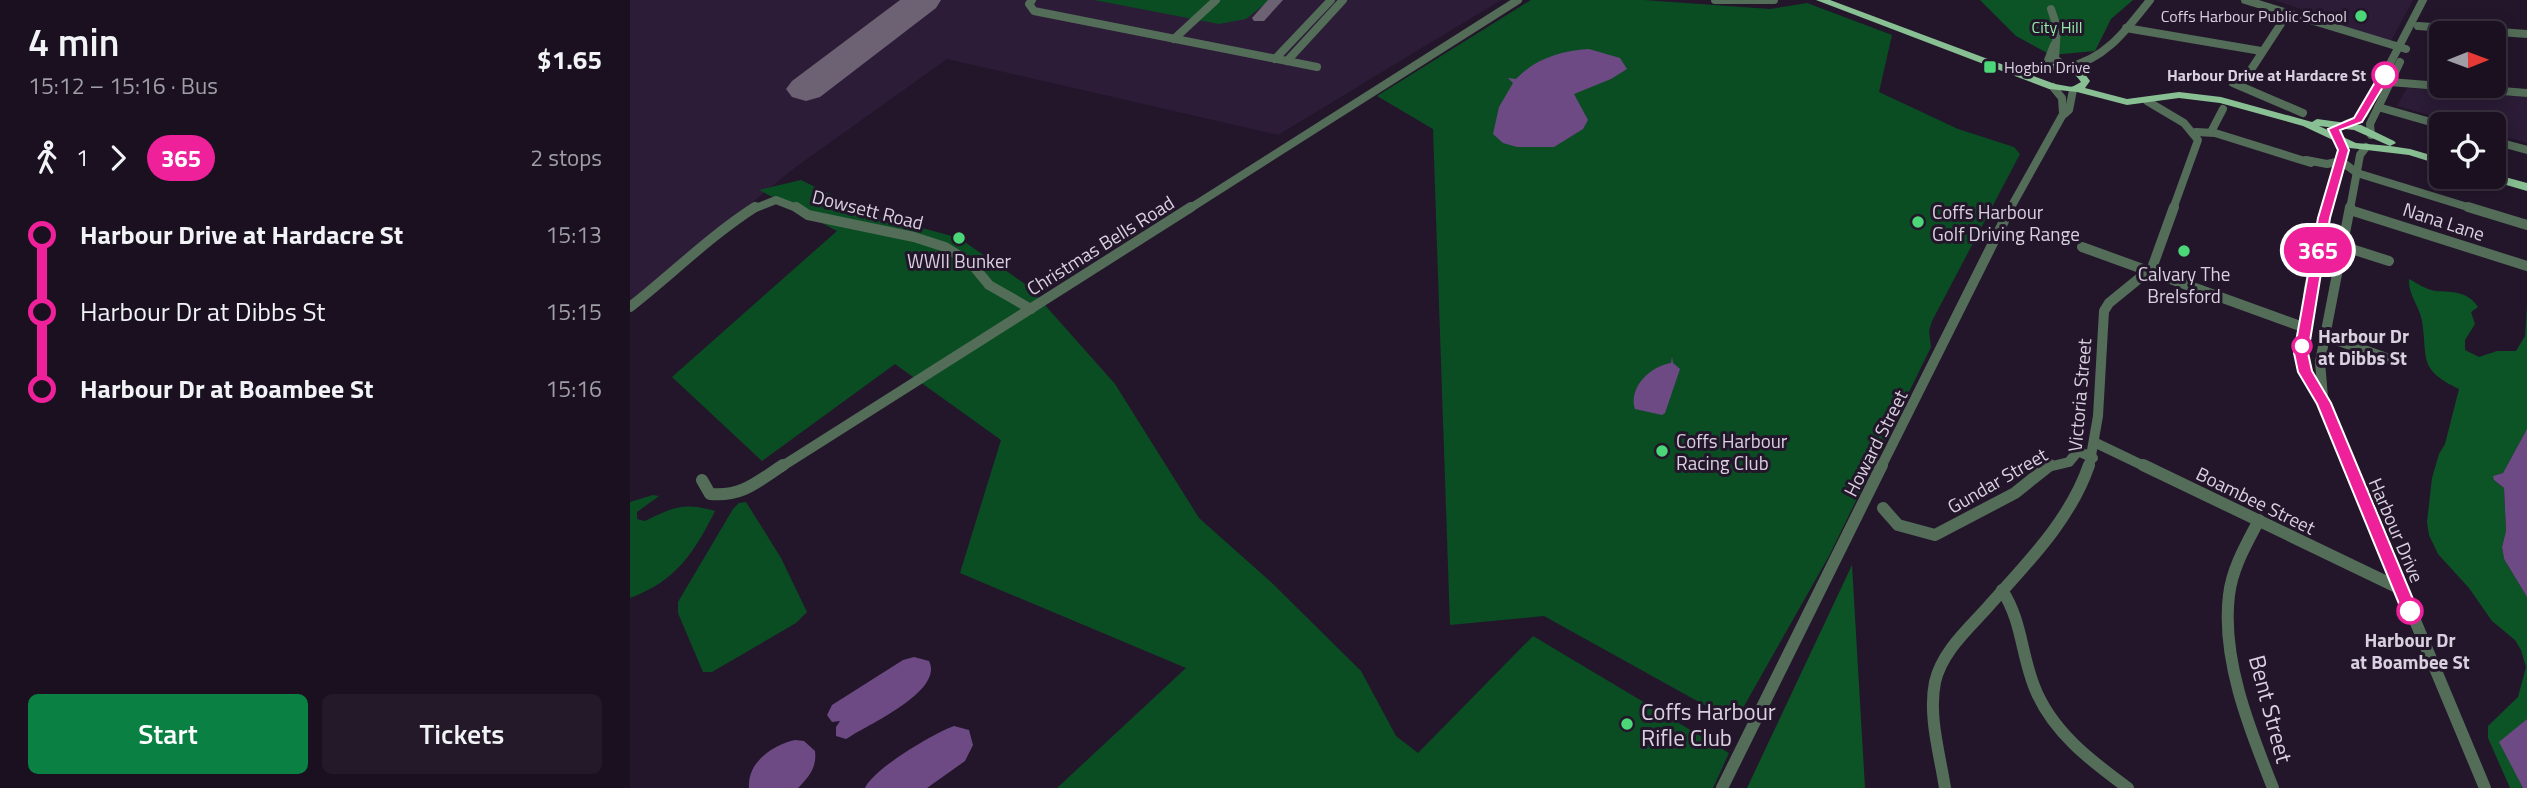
<!DOCTYPE html>
<meta charset="utf-8">
<style>
:root{--surface:#1a1020;--page:#231929;--text:#f1f3f6;--muted:#9f9da5;--line:#38303e;--accent:#0b8043}
body{margin:0;font-family:"Titillium Web",sans-serif;background:var(--page);color:var(--text);height:100vh;display:flex;flex-direction:column;font-size:26px;white-space:nowrap}
*{box-sizing:border-box;margin:0}
p{font-size:23px;color:var(--muted)}
.icon{flex:none;width:38px;height:38px;fill:none;stroke:currentColor;stroke-width:2;stroke-linecap:round;stroke-linejoin:round}
.map{position:relative;flex:1;overflow:hidden}
.side{display:flex;flex-direction:column;background:var(--surface);width:630px}
.side>*{flex:none}
.badge{padding:0 14px;border-radius:23px;font-size:24px;line-height:46px}
.needle{width:46px;rotate:89deg}
.tools{position:absolute;left:1799px;top:21px;display:grid;gap:14px}
.tools a{display:grid;place-items:center;width:77px;height:77px;border-radius:10px;background:var(--surface);box-shadow:0 4px 18px #0003,0 0 0 2px var(--line);font-size:35px}
.map>.badge{position:absolute;translate:-50% -50%;box-shadow:0 0 0 4px #fff}
.legs{display:flex;align-items:center;gap:10px;height:77px;padding:0 28px;font-size:23px}
.legs p{margin-inline-start:auto}
.overview{display:flex;align-items:center;justify-content:space-between;height:119px;padding:0 28px}
h1{font-size:38px;font-weight:600;line-height:52px}
.action{display:flex;gap:14px;margin-top:auto;padding:14px 28px}
.action a{flex:1;height:80px;border-radius:10px;background:var(--accent);color:#fff;font-size:28px;font-weight:600;line-height:80px;text-align:center}
.action a+a{background:var(--page);color:var(--text)}
ul{padding:0 28px;list-style:none}
li{display:flex;align-items:center;gap:24px;height:77px;font-size:26px}
li i{display:grid;place-items:center;width:10px;height:100%;margin:0 9px;background:currentColor}
li i::after{content:'';width:18px;height:18px;margin:-9px;border:5px solid;border-radius:50%;background:var(--surface)}
li p{margin-inline-start:auto}
li:first-child i{background:linear-gradient(#0000 50%,currentColor 0)}
li:last-child i{background:linear-gradient(currentColor 50%,#0000 0)}
main{display:flex;flex:1;min-height:0}
.map>svg:first-child{display:block}
</style>
<main>
<section class="side">
<div class="overview"><div><h1>4 min</h1><p>15:12 – 15:16 · Bus</p></div><b>$1.65</b></div>
<div class="legs"><svg class="icon" aria-label="walk" viewBox="0 0 24 24"><circle cx="13" cy="4" r="2"/><path d="M13 8l-2 6 4 7M11 14l-3 7M7 12l3-4h3l4 4"/></svg>1<svg class="icon" aria-label="forward" viewBox="0 0 24 24"><path d="M9 5l7 7-7 7"/></svg><b class="badge" style="background:#ee209a;color:#fff">365</b><p>2 stops</p></div>
<ul>
<li><i style="color:#ee209a"></i><b>Harbour Drive at Hardacre St</b><p>15:13</p></li>
<li><i style="color:#ee209a"></i><span>Harbour Dr at Dibbs St</span><p>15:15</p></li>
<li><i style="color:#ee209a"></i><b>Harbour Dr at Boambee St</b><p>15:16</p></li>
</ul>
<div class="action"><a>Start</a><a>Tickets</a></div>
</section>
<div class="map">
<svg width="1897" height="788" viewBox="0 0 1897 788">
<rect width="100%" height="100%" fill="#23162b"/>
<g fill="#2c1c37">
<path d="M 0,0 L 871,0 L 648,135 L 317,59 L 163,169 L 0,303 Z"/>
<path d="M 1644,0 L 1783,0 L 1761,41 L 1709,26 L 1674,10 Z"/>
<path d="M 1777,88 L 1897,97 L 1897,143 L 1864,133 L 1864,124 L 1832,124 L 1767,106 Z"/>
</g>
<g fill="#0a4d23">
<path d="M 464,0 L 640,0 L 616,19 L 589,24 Z"/>
<path d="M 901,0 L 1014,0 L 1140,9 L 1177,3 L 1262,35 L 1249,92 L 1328,129 L 1384,147 L 1390,154 L 1302,321 L 1299,331 L 1301,347 L 1199,556 L 1105,722 L 914,616 L 820,625 L 803,129 L 747,96 Z"/>
<path d="M 171,180 L 240,214 L 329,238 L 398,286 L 485,384 L 569,518 L 643,584 L 731,671 L 766,736 L 788,753 L 903,636 L 1099,753 L 1083,788 L 427,788 L 556,668 L 330,573 L 371,440 L 265,364 L 132,461 L 42,377 L 207,231 L 129,190 Z"/>
<path d="M 23,495 L 29,496 L 7,512 L 7,519 L 15,521 C 44,507 53,502 85,511 C 64,553 46,581 0,598 L 0,502 Z"/>
<path d="M 116,502 L 151,558 L 177,612 L 166,623 L 82,672 L 73,672 L 48,613 L 48,602 L 103,509 L 109,503 Z"/>
</g>
<g fill="#0c5326">
<path d="M 1350,0 L 1503,0 L 1481,19 L 1465,51 L 1421,55 L 1386,36 Z"/>
<path d="M 1779,279 C 1787,283 1796,290 1806,291 C 1822,292 1838,291 1848,307 L 1841,312 L 1845,324 L 1835,340 L 1835,350 L 1849,357 L 1867,351 L 1886,351 L 1895,336 L 1897,306 L 1897,429 L 1873,473 L 1864,476 L 1864,480 L 1874,488 L 1876,531 L 1872,547 L 1874,559 L 1897,597 L 1897,719 L 1870,742 L 1893,788 L 1880,788 L 1858,738 L 1858,726 L 1888,697 L 1896,667 L 1891,650 L 1885,640 L 1862,621 L 1839,588 L 1808,554 L 1799,535 L 1797,522 L 1802,478 L 1809,454 L 1815,444 L 1829,389 C 1788,369 1798,360 1792,321 C 1789,305 1778,295 1779,279 Z"/>
<path d="M 1222,565 L 1235,788 L 1117,788 Z"/>
</g>
<g fill="#6d4a84">
<path d="M 959,49 L 990,58 L 997,69 L 981,79 L 944,94 L 958,120 L 953,129 L 924,147 L 887,147 L 873,143 L 863,134 L 869,107 L 883,83 L 878,78 L 886,79 C 906,58 931,51 959,49 Z"/>
<path d="M 1042,357 L 1043,363 L 1050,369 L 1035,413 L 1032,415 L 1005,409 C 998,387 1021,366 1041,363 Z"/>
<path d="M 1897,429 L 1897,597 L 1874,559 L 1872,547 L 1876,531 L 1874,488 L 1864,480 L 1863,476 L 1873,473 Z"/>
<path d="M 284,657 L 299,661 C 314,690 242,723 221,736 L 216,739 L 206,736 L 206,727 L 210,721 L 202,722 L 197,715 L 202,705 L 273,660 Z"/>
<path d="M 1897,719 L 1897,788 L 1893,788 L 1869,742 Z"/>
<path d="M 324,726 L 339,730 L 343,745 L 335,761 L 297,788 L 235,788 C 243,769 304,733 324,726 Z"/>
<path d="M 165,740 L 174,741 L 185,751 C 187,767 179,777 168,788 L 119,788 C 117,762 143,745 165,740 Z"/>
</g>
<g fill="none" stroke-linecap="round" stroke-linejoin="round">
<path fill="#6d6274" fill-rule="evenodd" d="M 638,0 L 653,0 L 634,21 L 624,21 L 622,18 Z"/>
<path fill="#6d6274" fill-rule="evenodd" d="M 270,0 L 311,0 L 306,8 L 190,97 L 176,101 L 162,97 L 156,89 L 162,81 Z"/>
<g stroke="#536d58" stroke-width="8">
<path d="M 402,0 L 399,4 L 404,11 L 687,67"/>
<path d="M 1085,0 L 1144,0"/>
<path d="M 1615,0 L 1776,49"/>
<path d="M 1421,9 L 1427,27 L 1425,59 L 1435,66"/>
<path d="M 1788,26 L 1897,34"/>
<path d="M 1496,28 L 1631,51"/>
<path d="M 544,39 L 586,0"/>
<path d="M 645,59 L 701,0"/>
<path d="M 657,61 L 713,0"/>
<path d="M 1438,67 C 1476,59 1497,29 1520,0"/>
<path d="M 1415,68 L 1424,45"/>
<path d="M 1760,82 L 1897,93"/>
<path d="M 1603,83 L 1673,113"/>
<path d="M 1611,85 L 1658,13"/>
<path d="M 1423,87 L 1432,98 L 1433,113"/>
<path d="M 1517,101 L 1554,123 L 1568,140 L 1543,209"/>
<path d="M 1748,107 L 1811,125"/>
<path d="M 1716,124 L 1728,120 L 1734,114 L 1793,0"/>
<path d="M 1566,132 L 1585,133 L 1681,163"/>
<path d="M 1581,132 L 1593,109"/>
<path d="M 1741,135 L 1740,124 L 1770,62"/>
<path d="M 1864,141 L 1897,150"/>
<path d="M 1676,160 L 1697,164 L 1711,161 L 1727,173 L 1844,209"/>
<path d="M 123,209 L 146,200 L 169,209"/>
<path d="M 559,209 L 888,0"/>
<path d="M 1380,209 L 1432,116 L 1439,110 L 1443,90"/>
<path d="M 1696,209 L 1711,164 L 1712,141"/>
<path d="M 1720,209 L 1730,155 L 1736,147"/>
</g>
<g stroke="#536d58" stroke-width="10">
<path d="M 166,207 L 178,215 L 284,237 L 315,247 L 341,263 L 359,285 L 401,309"/>
<path d="M 1697,207 L 1679,288 L 1672,356 L 1677,375 L 1694,403 L 1721,467"/>
<path d="M 1838,207 L 1897,225"/>
<path d="M 1720,210 L 1897,266"/>
<path d="M 1712,246 L 1759,261"/>
<path d="M 1452,247 L 1673,327"/>
<path d="M 0,307 C 42,274 80,236 125,207"/>
<path d="M 1695,336 L 1762,360"/>
<path d="M 1693,397 L 1690,362 L 1720,207"/>
<path d="M 1466,443 L 1516,467"/>
<path d="M 151,467 L 561,207"/>
<path d="M 1251,467 L 1381,207"/>
<path d="M 1418,467 L 1439,462 L 1448,451 L 1463,458"/>
<path d="M 1459,467 L 1468,416 L 1474,311 L 1479,303 L 1522,268 L 1544,207"/>
</g>
<g stroke="#536d58" stroke-width="12">
<path d="M 1513,465 L 1771,589"/>
<path d="M 1720,465 L 1855,788"/>
<path d="M 72,480 L 80,494 C 112,497 127,482 153,465"/>
<path d="M 1253,508 L 1268,525 L 1305,535 L 1385,493 L 1420,465"/>
<path d="M 1629,520 C 1617,543 1602,568 1599,595 C 1591,659 1620,730 1643,788"/>
<path d="M 1372,590 C 1392,621 1391,653 1404,686 C 1421,731 1461,761 1498,788"/>
<path d="M 1092,788 L 1252,465"/>
<path d="M 1315,788 C 1310,755 1298,716 1305,682 C 1312,652 1337,630 1357,608 C 1395,565 1440,521 1459,465"/>
</g>
<g fill="#88bf93" fill-rule="evenodd">
<path d="M 1186,0 L 1200,0 L 1425,84 L 1442,87 L 1451,82 C 1436,61 1427,73 1408,72 L 1408,68 C 1429,59 1448,62 1460,81 L 1455,88 L 1497,99 L 1549,92 L 1591,97 L 1682,122 L 1687,119 L 1731,125 L 1764,141 L 1766,143 L 1760,146 L 1780,149 L 1811,158 L 1811,165 L 1779,155 L 1720,148 L 1673,126 L 1590,103 L 1549,98 L 1497,105 L 1447,92 L 1419,89 ZM 1689,126 L 1724,130 L 1760,146 L 1726,143 Z"/>
<path d="M 1864,174 L 1897,183 L 1897,191 L 1859,180 L 1857,177 L 1864,177 Z"/>
</g>
</g>
<path fill="#ee209a" stroke="#fff" stroke-width="2" d="M 1751,72 L 1760,75 L 1732,122 L 1710,130 L 1719,150 L 1700,218 L 1678,353 L 1682,371 L 1701,403 L 1788,611 L 1786,616 L 1780,618 L 1775,616 L 1772,611 L 1687,404 L 1668,372 L 1664,353 L 1688,218 L 1708,150 L 1698,129 L 1724,118 Z"/>
<g fill="#4bd677" stroke="#23162b" stroke-width="2.5">
<circle cx="1731" cy="16" r="7"/>
<rect x="1353" y="60" width="14" height="14" rx="3.5"/>
<circle cx="1288" cy="222" r="7"/>
<circle cx="329" cy="238" r="7"/>
<circle cx="1554" cy="251" r="7"/>
<circle cx="1032" cy="451" r="7"/>
<circle cx="997" cy="724" r="7"/>
</g>
<g fill="#fff" stroke="#ee209a" stroke-width="3.5">
<circle cx="1755" cy="75" r="12"/>
<circle cx="1672" cy="346" r="9"/>
<circle cx="1780" cy="611" r="12"/>
</g>
<g text-anchor="middle" dominant-baseline="central" stroke-width="6" stroke-linejoin="round" paint-order="stroke">
<g font-size="16" fill="#d9d1df" stroke="#23162b" text-anchor="end">
<text x="1717" y="16">Coffs Harbour Public School</text>
<text x="1374" y="67" text-anchor="start">Hogbin Drive</text>
</g>
<g font-size="16" fill="#92eca6" stroke="#23162b">
<text x="1427" y="27">City Hill</text>
</g>
<g font-size="16" font-weight="bold" fill="#d9d1df" stroke="#23162b" text-anchor="end">
<text x="1736" y="75">Harbour Drive at Hardacre St</text>
</g>
<g font-size="19" fill="#d9d1df" stroke="#23162b">
<text transform="translate(238 209) rotate(14)">Dowsett Road</text>
<text transform="translate(1814 221) rotate(18)">Nana Lane</text>
<text transform="translate(470 245) rotate(-32)">Christmas Bells Road</text>
<text transform="translate(1449 395) rotate(-85)">Victoria Street</text>
<text transform="translate(1245 443) rotate(-63)">Howard Street</text>
<text transform="translate(1367 480) rotate(-30)">Gundar Street</text>
<text transform="translate(1626 500) rotate(26)">Boambee Street</text>
<text transform="translate(1767 530) rotate(67)">Harbour Drive</text>
</g>
<g font-size="19" fill="#d9d1df" stroke="#23162b" text-anchor="start">
<text x="1302" y="211">Coffs Harbour<tspan x="1302" dy="22">Golf Driving Range</tspan></text>
<text x="329" y="260" text-anchor="middle">WWII Bunker</text>
<text x="1554" y="273" text-anchor="middle">Calvary The<tspan x="1554" dy="22">Brelsford</tspan></text>
<text x="1046" y="440">Coffs Harbour<tspan x="1046" dy="22">Racing Club</tspan></text>
</g>
<g font-size="19" font-weight="bold" fill="#d9d1df" stroke="#23162b" text-anchor="start">
<text x="1688" y="335">Harbour Dr<tspan x="1688" dy="22">at Dibbs St</tspan></text>
<text x="1780" y="639" text-anchor="middle">Harbour Dr<tspan x="1780" dy="22">at Boambee St</tspan></text>
</g>
<g font-size="23" fill="#d9d1df" stroke="#23162b">
<text transform="translate(1641 709) rotate(75)">Bent Street</text>
</g>
<g font-size="23" fill="#d9d1df" stroke="#23162b" text-anchor="start">
<text x="1011" y="711">Coffs Harbour<tspan x="1011" dy="26">Rifle Club</tspan></text>
</g>
</g>
</svg>
<div class="tools">
<a><svg class="needle" viewBox="-14 -14 28 28"><path d="M0-13l5 13h-10z" fill="#e53935"/><path d="M0 13l5-13h-10z" fill="#9f9da5"/></svg></a>
<a><svg class="icon" aria-label="locate" viewBox="0 0 24 24"><circle cx="12" cy="12" r="6"/><path d="M12 2v4M12 18v4M2 12h4M18 12h4"/></svg></a>
</div>
<b class="badge" style="left:1688px;top:250px;background:#ee209a;color:#fff">365</b>
</div>
</main>
